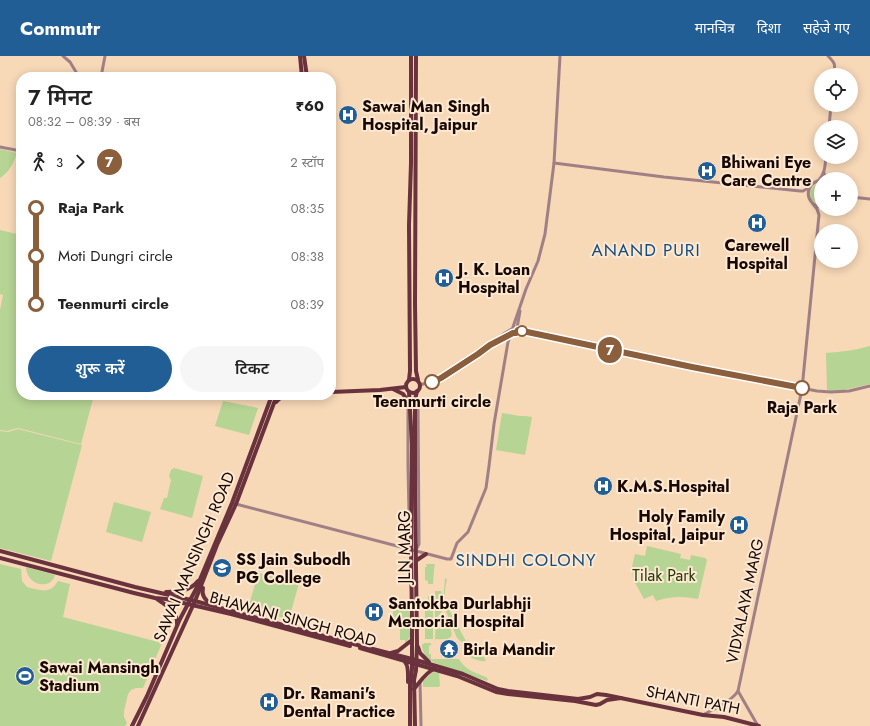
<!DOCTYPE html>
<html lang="hi">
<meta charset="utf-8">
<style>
:root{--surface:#fff;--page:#f6f6f6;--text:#222;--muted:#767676;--accent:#205e95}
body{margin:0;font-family:Jost,"Noto Sans Devanagari",sans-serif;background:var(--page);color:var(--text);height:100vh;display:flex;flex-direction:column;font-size:15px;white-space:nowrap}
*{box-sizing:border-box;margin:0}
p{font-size:13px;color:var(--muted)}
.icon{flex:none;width:22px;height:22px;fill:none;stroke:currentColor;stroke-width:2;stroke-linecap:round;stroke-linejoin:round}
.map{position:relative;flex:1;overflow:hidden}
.side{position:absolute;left:16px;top:16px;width:320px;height:328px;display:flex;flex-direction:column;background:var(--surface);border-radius:16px;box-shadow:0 2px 10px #0003}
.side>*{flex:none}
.badge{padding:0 8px;border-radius:13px;font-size:14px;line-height:26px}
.controls{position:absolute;left:814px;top:12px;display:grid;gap:8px}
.controls a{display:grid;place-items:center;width:44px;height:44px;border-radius:50%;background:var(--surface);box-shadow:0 2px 10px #0003;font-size:20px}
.map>.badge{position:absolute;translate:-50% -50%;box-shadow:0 0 0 2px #fff}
.legs{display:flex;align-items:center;gap:6px;height:44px;padding:0 12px;font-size:13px}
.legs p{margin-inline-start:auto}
.head{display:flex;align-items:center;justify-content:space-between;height:68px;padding:0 12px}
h1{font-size:22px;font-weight:600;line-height:30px}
.action{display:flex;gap:8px;margin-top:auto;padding:8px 12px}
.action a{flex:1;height:46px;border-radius:24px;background:var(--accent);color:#fff;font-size:16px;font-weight:600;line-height:46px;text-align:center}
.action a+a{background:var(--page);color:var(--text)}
ul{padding:0 12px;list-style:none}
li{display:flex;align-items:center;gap:14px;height:48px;font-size:15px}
li i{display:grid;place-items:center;width:6px;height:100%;margin:0 5px;background:currentColor}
li i::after{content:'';width:10px;height:10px;margin:-5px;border:3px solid;border-radius:50%;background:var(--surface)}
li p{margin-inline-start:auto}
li:first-child i{background:linear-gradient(#0000 50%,currentColor 0)}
li:last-child i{background:linear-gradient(currentColor 50%,#0000 0)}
header{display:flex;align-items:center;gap:24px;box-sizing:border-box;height:56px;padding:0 20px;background:var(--accent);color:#fff}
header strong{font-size:19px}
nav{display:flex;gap:22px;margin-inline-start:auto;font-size:14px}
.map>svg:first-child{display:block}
</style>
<header>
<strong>Commutr</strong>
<nav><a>मानचित्र</a><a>दिशा</a><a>सहेजे गए</a></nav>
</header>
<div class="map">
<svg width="870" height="670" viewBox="0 0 870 670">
<rect width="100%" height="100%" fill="#f7d8b7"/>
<g fill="#b6d494">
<path d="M 0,93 L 17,97 C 13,108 10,115 0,122 Z"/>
<path d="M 819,127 L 821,127 L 821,149 C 807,146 807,132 819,127 Z"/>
<path d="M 0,174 L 21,179 L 21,339 L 94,339 L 81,388 L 18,372 L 7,375 L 0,374 L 0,254 L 3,239 L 0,238 Z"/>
<path d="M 870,290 L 870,328 L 835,336 L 827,334 L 826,297 C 841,296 856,294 870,290 Z"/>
<path d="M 223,345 L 258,352 L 249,379 L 215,370 Z"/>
<path d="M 502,357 L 520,360 L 526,360 L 532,361 L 525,399 L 496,394 Z"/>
<path d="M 18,373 L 82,389 L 51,505 L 0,492 L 0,375 L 8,376 Z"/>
<path d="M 174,412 L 203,420 L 192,462 L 160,453 L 164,442 L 167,442 L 171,424 L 169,420 L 171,414 Z"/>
<path d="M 114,446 L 151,456 L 142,486 L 106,476 Z"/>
<path d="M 647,490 L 681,498 L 680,502 L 690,504 L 691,499 L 705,502 L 707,504 L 698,543 C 682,540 671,540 656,545 L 653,539 L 644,543 L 633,523 L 632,511 L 635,498 L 645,500 Z"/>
<path d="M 0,508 L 21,513 L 22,525 L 27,531 C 40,534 50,539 58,525 L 70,528 L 63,561 L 162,587 L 143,632 L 136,632 L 131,634 L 128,638 L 124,655 L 124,661 L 127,667 L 125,670 L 0,670 Z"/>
<path d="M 426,508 L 435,508 L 434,513 L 433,528 L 428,528 L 428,525 L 425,524 L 425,511 L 427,511 Z"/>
<path d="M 26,511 L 55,519 C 54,522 52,525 49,527 C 37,532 26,522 26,511 Z"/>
<path d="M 258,517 L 299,527 L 289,563 L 248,553 Z"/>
<path d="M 445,522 L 447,523 C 445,532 444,539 446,548 L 468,589 L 473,594 L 482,598 L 486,605 C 479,606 466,601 463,594 C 463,592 463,589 463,587 L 457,582 L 443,548 Z"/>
<path d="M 435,535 L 441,535 L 442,538 L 440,544 L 442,554 L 441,557 L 437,561 L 435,561 Z"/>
<path d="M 428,540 L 433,540 L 433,583 L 425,583 L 425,543 L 428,543 Z"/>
<path d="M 408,547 L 410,564 C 406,565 402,566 397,564 L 396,562 L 393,561 L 393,548 Z"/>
<path d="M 444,563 L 447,564 C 454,581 455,584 435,583 L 436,565 Z"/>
<path d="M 400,567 L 410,569 L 410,581 L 405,588 L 405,584 L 400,584 Z"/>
<path d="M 424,587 L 431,587 L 431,589 L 429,590 L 429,598 L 431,598 L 431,603 L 459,603 C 465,614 476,617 486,621 L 488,623 L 487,625 L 435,607 C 427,602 422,598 422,588 L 424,588 Z"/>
<path d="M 433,616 L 439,617 L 440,630 L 438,631 L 423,631 L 423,625 Z"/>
</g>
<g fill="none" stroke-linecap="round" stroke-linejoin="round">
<g stroke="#a18085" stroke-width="3">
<path d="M 63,0 L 70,6 L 79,21"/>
<path d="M 828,0 C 836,8 835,8 834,19"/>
<path d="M 101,21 L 105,0"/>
<path d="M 829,71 L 831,49"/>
<path d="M 0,91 L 21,95"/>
<path d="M 554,107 L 664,121 L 800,135 L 803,135 L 810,131"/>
<path d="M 824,117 L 826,123"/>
<path d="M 819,124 C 825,118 825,109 826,101"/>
<path d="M 821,124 C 804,127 804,148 821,151"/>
<path d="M 851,141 L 870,143"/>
<path d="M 513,271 L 526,233 L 538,205 L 545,178 L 554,107 L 560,0"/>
<path d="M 517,272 L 520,255"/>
<path d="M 494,288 L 513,277 L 516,277 L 518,274"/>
<path d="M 420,329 L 441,322 L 478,298 L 505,277 L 515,271 L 517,272 L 518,274 L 692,311 L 817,335 L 831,336 L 849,335 L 870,330"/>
<path d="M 416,342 L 418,346 L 419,488 L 417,492"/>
<path d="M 408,347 L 408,410 L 409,458 L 411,461"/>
<path d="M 232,447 L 447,503 L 451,503 L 457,487 L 468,476 L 486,432 L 489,410 L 494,368 L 508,286 L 511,278"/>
<path d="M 420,625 L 421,670"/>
<path d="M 738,635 L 758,670"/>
<path d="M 703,659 C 715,652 731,646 738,635 L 802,333 L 819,159 L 817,153 L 813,148"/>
</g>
<g stroke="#69323d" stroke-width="4">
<path d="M 300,0 L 302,21"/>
<path d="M 304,0 L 307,21"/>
<path d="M 416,0 L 415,248 L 416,315 L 418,324"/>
<circle cx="413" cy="330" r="7"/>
<path d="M 409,324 L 410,315 L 409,169 L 411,107 L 411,0"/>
<path d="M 393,333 L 403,338 L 408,345"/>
<path d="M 331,336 L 380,334 L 406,331"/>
<path d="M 409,336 L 412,389 L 411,488 L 412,567 L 412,613 L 410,629 L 410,670"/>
<path d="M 276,346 L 279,343 L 285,339"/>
<path d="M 0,495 L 135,531 L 195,545 L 361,590 L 416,604 L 463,618 L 498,633 L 508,635 L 578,643 L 590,641 L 597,638 L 606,639 L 703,659 L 724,661 L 759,670"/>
<path d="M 0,502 L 134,537 L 155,542 L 166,543 L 231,558 L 350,590"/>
<path d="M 417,504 L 426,498"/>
<path d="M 203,532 C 201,539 205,543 210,548"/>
<path d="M 166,536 C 178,536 190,535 198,525"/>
<path d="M 157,543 C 166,549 178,556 177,568"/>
<path d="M 418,591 L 420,597 L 429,606"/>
<path d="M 360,592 L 457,620 L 496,636 L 508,638 L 575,645 L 596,649 L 600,648 L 607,644 L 621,642"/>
<path d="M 391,597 L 398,595 L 412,584"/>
<path d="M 405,606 C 409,610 408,620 408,626"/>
<path d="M 414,633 C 420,626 426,616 434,613"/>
<path d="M 132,670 L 147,640 L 180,563 L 196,533 L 232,447 L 272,339"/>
<path d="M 138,670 L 195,545 L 217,489 L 236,448 L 277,339"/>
<path d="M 415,670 L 414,624 L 416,614 L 417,588 L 415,437 L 415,344 L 417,335"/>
</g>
</g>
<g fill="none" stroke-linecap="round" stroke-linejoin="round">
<g stroke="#fff" stroke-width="9">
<path id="line-1" d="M 432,326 L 441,322 L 478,298 L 490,289 L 513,277 L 516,277 L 518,274 L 692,311 L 802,332"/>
</g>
<use href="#line-1" stroke="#8b5e3c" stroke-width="6"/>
</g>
<defs>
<g id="hospital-disc" transform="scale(1)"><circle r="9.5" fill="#205e95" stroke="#fde8d2"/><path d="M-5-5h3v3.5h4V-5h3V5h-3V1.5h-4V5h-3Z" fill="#fff"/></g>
<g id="university-disc" transform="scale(1)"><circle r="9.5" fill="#205e95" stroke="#fde8d2"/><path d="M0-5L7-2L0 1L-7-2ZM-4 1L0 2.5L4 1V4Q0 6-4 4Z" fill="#fff"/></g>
<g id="temple-disc" transform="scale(1)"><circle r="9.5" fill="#205e95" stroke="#fde8d2"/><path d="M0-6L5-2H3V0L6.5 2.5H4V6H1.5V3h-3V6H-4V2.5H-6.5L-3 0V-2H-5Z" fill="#fff"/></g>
<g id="stadium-disc" transform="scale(1)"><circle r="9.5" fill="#205e95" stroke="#fde8d2"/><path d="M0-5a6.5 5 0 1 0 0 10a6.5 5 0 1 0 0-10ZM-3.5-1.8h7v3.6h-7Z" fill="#fff"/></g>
</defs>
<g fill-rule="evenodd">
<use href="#hospital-disc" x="348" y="59"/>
<use href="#hospital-disc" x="707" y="115"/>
<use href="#hospital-disc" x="757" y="167"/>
<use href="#hospital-disc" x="444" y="222"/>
<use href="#hospital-disc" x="603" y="430"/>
<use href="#hospital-disc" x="739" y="469"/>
<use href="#university-disc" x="222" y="512"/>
<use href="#hospital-disc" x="374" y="556"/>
<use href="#temple-disc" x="449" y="593"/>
<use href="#stadium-disc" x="25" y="620"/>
<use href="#hospital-disc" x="269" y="646"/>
</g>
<g fill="#fff" stroke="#8b5e3c" stroke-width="2">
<circle cx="522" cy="275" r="5"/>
<circle cx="432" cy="326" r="7"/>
<circle cx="802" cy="332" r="7"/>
</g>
<g text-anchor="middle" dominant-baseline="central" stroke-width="4" stroke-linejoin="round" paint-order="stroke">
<g font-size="16" font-weight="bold" fill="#190800" stroke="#fde8d2" text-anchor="start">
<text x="362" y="50">Sawai Man Singh<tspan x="362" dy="18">Hospital, Jaipur</tspan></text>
<text x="721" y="106">Bhiwani Eye<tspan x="721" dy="18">Care Centre</tspan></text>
<text x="757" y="189" text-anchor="middle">Carewell<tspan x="757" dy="18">Hospital</tspan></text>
<text x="458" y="213">J. K. Loan<tspan x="458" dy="18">Hospital</tspan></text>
<text x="617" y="430">K.M.S.Hospital</text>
<text x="725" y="460" text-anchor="end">Holy Family<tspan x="725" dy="18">Hospital, Jaipur</tspan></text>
<text x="236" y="503">SS Jain Subodh<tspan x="236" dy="18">PG College</tspan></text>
<text x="388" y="547">Santokba Durlabhji<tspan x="388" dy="18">Memorial Hospital</tspan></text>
<text x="463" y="593">Birla Mandir</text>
<text x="39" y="611">Sawai Mansingh<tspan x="39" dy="18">Stadium</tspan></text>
<text x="283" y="637">Dr. Ramani's<tspan x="283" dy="18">Dental Practice</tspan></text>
</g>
<g font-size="16" font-weight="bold" fill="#190800" stroke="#fde8d2">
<text x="432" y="345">Teenmurti circle</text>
<text x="802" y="351">Raja Park</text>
</g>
<g font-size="16" fill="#190800" stroke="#fde8d2">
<text transform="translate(404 491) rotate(-90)">JLN MARG</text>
<text transform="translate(194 501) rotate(-67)">SAWAI MANSINGH ROAD</text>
<text transform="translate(745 545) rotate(-78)">VIDYALAYA MARG</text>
<text transform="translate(293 563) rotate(15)">BHAWANI SINGH ROAD</text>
<text transform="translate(693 644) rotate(11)">SHANTI PATH</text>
</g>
<g font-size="16" fill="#233604" stroke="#fde8d2">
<text x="664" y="519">Tilak Park</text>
</g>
<g font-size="17" letter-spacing="1" fill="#134d7e" stroke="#fde8d2">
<text x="646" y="194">ANAND PURI</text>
<text x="526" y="504">SINDHI COLONY</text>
</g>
</g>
</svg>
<div class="controls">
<a><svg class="icon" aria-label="locate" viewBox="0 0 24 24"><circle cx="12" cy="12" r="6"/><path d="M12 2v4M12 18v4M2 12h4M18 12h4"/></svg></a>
<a><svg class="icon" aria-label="layers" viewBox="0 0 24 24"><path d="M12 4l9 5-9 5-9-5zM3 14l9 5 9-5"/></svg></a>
<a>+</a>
<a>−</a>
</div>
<b class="badge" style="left:610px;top:294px;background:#8b5e3c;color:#fff">7</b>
<section class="side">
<div class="head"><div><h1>7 मिनट</h1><p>08:32 – 08:39 · बस</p></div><b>₹60</b></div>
<div class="legs"><svg class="icon" aria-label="walk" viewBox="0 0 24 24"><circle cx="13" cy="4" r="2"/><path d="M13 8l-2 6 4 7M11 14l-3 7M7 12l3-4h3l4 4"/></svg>3<svg class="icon" aria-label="forward" viewBox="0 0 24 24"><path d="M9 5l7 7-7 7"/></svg><b class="badge" style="background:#8b5e3c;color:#fff">7</b><p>2 स्टॉप</p></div>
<ul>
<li><i style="color:#8b5e3c"></i><b>Raja Park</b><p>08:35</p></li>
<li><i style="color:#8b5e3c"></i><span>Moti Dungri circle</span><p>08:38</p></li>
<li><i style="color:#8b5e3c"></i><b>Teenmurti circle</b><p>08:39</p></li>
</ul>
<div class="action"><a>शुरू करें</a><a>टिकट</a></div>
</section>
</div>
